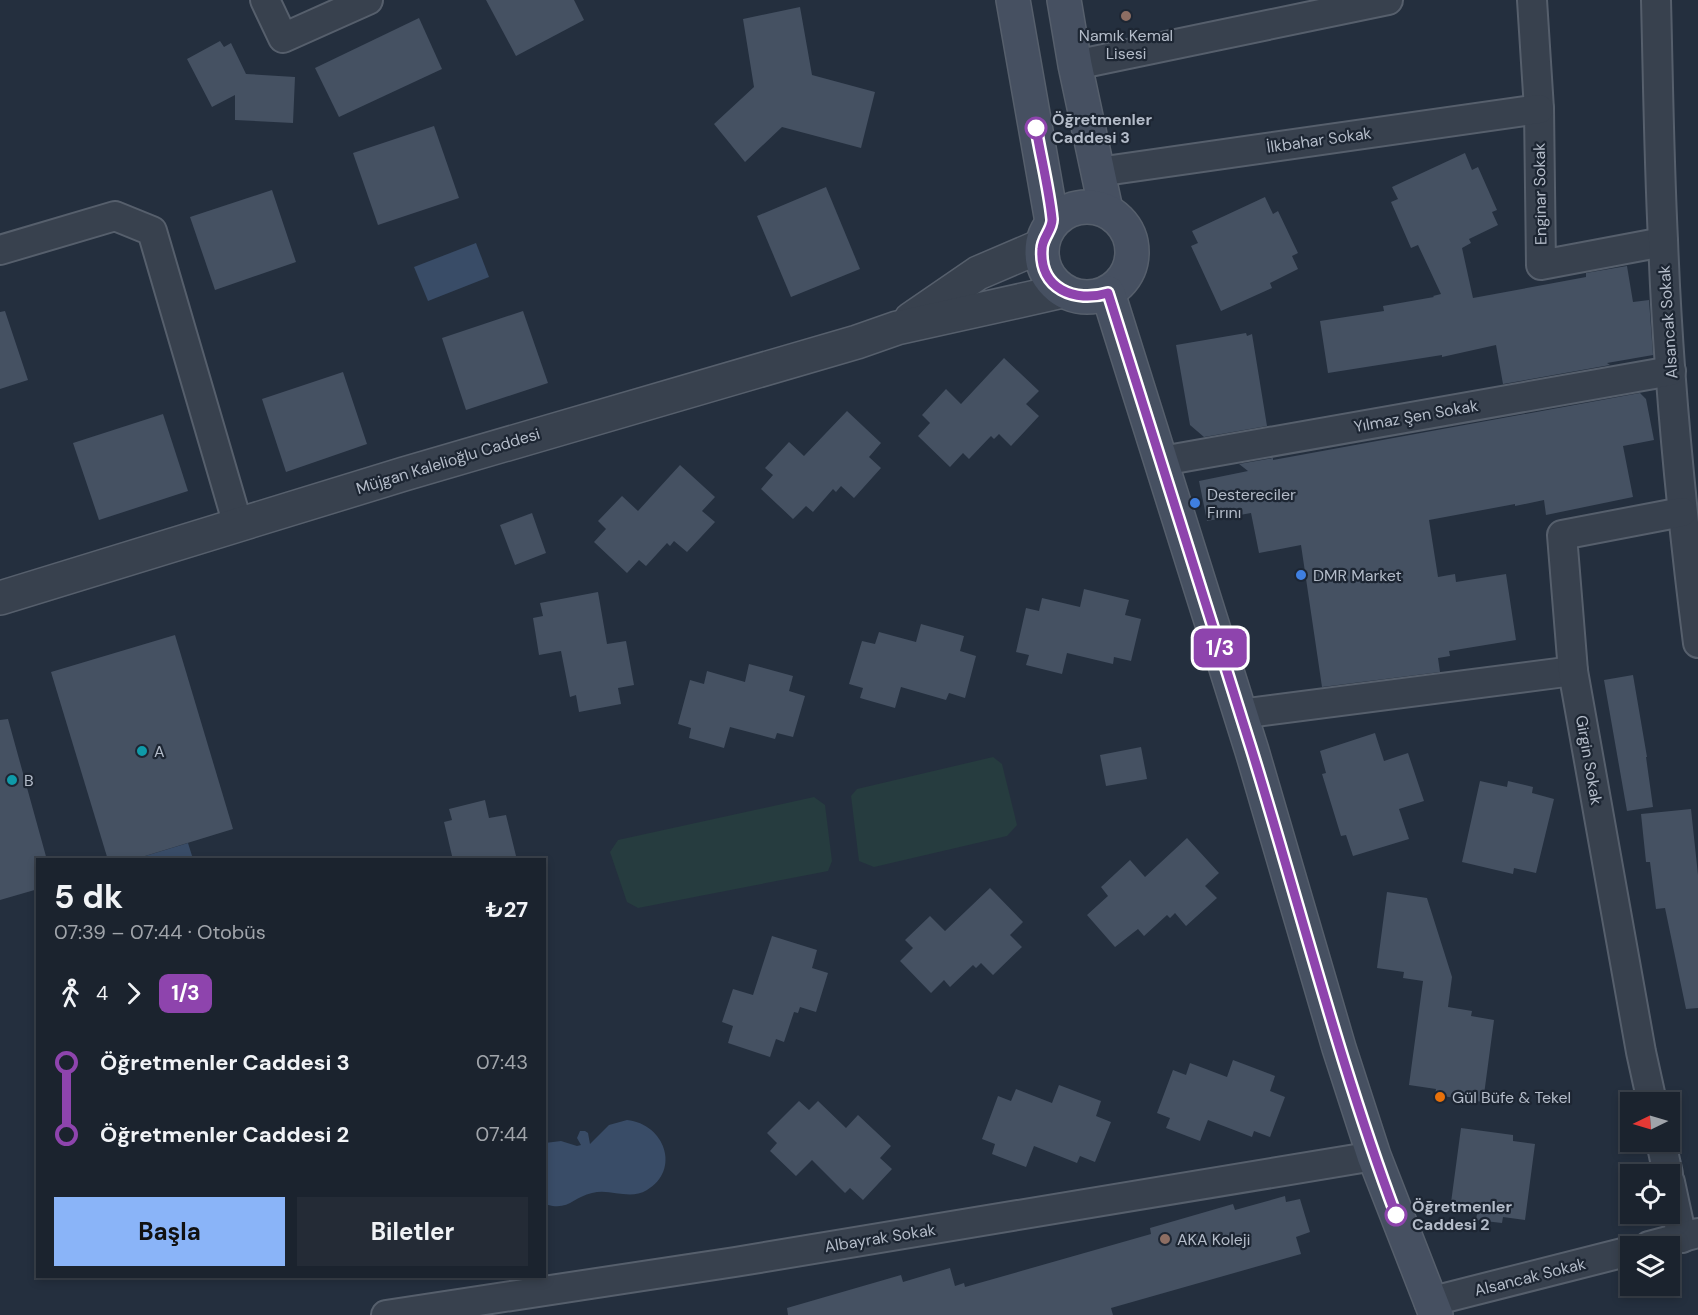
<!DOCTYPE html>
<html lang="tr">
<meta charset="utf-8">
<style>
:root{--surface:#1b232e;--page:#242b36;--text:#f1f3f6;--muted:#a0a4aa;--line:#39404a;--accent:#8ab4f8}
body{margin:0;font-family:"DM Sans",sans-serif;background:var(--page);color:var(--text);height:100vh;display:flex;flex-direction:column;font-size:22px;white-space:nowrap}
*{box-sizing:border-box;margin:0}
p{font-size:20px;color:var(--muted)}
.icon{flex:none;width:33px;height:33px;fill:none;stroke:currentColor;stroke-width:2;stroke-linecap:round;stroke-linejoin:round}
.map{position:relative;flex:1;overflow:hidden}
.drawer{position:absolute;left:36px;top:858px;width:510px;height:420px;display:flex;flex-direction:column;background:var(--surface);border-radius:0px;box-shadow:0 3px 9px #0003,0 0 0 2px var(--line)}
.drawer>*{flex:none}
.badge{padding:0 12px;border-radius:9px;font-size:21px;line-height:39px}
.needle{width:39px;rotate:265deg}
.buttons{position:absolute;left:1620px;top:1092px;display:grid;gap:12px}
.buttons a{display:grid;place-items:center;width:60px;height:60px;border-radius:0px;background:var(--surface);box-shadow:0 3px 9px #0003,0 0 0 2px var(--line);font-size:30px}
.map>.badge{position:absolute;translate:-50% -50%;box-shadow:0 0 0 3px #fff}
.legs{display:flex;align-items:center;gap:9px;height:66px;padding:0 18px;font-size:20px}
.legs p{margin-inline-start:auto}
.head{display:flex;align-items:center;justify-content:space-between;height:102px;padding:0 18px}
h1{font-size:33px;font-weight:700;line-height:45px}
.button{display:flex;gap:12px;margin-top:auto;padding:12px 18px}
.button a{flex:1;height:69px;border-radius:0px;background:var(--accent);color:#111;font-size:24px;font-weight:700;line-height:69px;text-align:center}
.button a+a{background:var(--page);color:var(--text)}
ul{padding:0 18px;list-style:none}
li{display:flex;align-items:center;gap:21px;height:72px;font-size:22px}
li i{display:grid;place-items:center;width:9px;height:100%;margin:0 8px;background:currentColor}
li i::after{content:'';width:15px;height:15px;margin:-8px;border:4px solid;border-radius:50%;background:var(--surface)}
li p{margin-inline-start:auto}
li:first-child i{background:linear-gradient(#0000 50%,currentColor 0)}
li:last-child i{background:linear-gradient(currentColor 50%,#0000 0)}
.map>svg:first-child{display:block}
</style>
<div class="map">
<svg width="1698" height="1315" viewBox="0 0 1698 1315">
<rect width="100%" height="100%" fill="#242f3e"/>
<g fill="#263c3f">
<path d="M 993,757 L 1002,764 L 1017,825 L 1007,836 L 874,867 L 859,861 L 851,796 L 857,789 Z"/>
<path d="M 814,797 L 825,805 L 832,861 L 828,871 L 638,908 L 627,902 L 610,852 L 618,840 Z"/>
</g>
<g fill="#394c67">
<path d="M 476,243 L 489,277 L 428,301 L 414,267 Z"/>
<path d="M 188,843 L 193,859 L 132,860 Z"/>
<path d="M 627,1120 C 665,1124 681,1170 647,1190 C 629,1201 611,1188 592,1193 C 573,1197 568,1212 545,1204 L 545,1143 L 561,1141 L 577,1146 L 581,1145 L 577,1138 L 580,1131 L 585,1131 L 588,1133 L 590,1144 L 609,1125 Z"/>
</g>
<g fill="#455162">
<path d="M 486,0 L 574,0 L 584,20 L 516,56 Z"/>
<path d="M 800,7 L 812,75 L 875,92 L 861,148 L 782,127 L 745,162 L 714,124 L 754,87 L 743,19 Z"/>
<path d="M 419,18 L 442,69 L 339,117 L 315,68 Z"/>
<path d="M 220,41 L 224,47 L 231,43 L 246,74 L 295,77 L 293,123 L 235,120 L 235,95 L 212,107 L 187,59 Z"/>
<path d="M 434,126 L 459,198 L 378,225 L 353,153 Z"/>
<path d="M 1465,153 L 1472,170 L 1478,167 L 1497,210 L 1492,212 L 1498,225 L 1469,239 L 1471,243 L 1462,248 L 1473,298 L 1586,277 L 1586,273 L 1627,266 L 1633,302 L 1649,300 L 1653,355 L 1607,363 L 1610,365 L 1503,384 L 1496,345 L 1442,357 L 1442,355 L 1328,373 L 1320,321 L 1384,311 L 1383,306 L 1434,297 L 1433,296 L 1441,294 L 1418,245 L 1411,248 L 1391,202 L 1398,199 L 1392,187 Z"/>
<path d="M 826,187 L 860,269 L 791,297 L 757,216 Z"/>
<path d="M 272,190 L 296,262 L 215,290 L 190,217 Z"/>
<path d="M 1265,197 L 1273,214 L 1278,211 L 1298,253 L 1292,256 L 1298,269 L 1270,283 L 1272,288 L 1221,311 L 1191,246 L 1198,243 L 1192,231 Z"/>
<path d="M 5,311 L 28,380 L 0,389 L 0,312 Z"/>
<path d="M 523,311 L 548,383 L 466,410 L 442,338 Z"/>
<path d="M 1246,333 L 1247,336 L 1252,334 L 1267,426 L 1204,437 L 1190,425 L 1176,345 Z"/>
<path d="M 1004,358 L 1039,391 L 1026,404 L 1039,416 L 1011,446 L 999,434 L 994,439 L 991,436 L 969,459 L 963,453 L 950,467 L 918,436 L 930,423 L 922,415 L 946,389 L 961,404 Z"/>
<path d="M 343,372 L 367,444 L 286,472 L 262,399 Z"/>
<path d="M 1640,393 L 1646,399 L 1654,440 L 1623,446 L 1633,497 L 1546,515 L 1544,500 L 1515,506 L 1515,504 L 1429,520 L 1438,577 L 1455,574 L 1456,582 L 1506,574 L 1516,640 L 1449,651 L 1450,656 L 1438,658 L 1440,672 L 1322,687 L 1301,545 L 1259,553 L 1251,513 L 1207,521 L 1199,481 L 1248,471 L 1239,464 L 1273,458 L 1273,460 Z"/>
<path d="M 847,411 L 881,443 L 869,457 L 881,468 L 854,498 L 841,486 L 836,492 L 833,489 L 813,512 L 806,506 L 793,519 L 761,489 L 773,475 L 765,468 L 789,442 L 804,456 Z"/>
<path d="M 163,414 L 188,491 L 99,520 L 73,443 Z"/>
<path d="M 680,465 L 715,497 L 702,511 L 715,522 L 687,552 L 674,541 L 670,546 L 667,543 L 646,566 L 639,560 L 627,573 L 594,542 L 606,529 L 598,521 L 622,496 L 638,511 Z"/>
<path d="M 532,513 L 546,553 L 515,565 L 500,525 Z"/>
<path d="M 1084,589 L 1129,600 L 1125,615 L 1141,619 L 1131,661 L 1114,657 L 1113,664 L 1067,653 L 1062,674 L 1026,665 L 1029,655 L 1016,652 L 1026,608 L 1039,611 L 1042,598 L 1080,607 Z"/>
<path d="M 598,592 L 607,644 L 626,641 L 634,685 L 618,688 L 621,704 L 579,712 L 576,695 L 570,697 L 561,651 L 539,655 L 533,618 L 543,616 L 540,603 Z"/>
<path d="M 921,624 L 964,636 L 960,651 L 976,656 L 965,698 L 949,693 L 946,700 L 901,687 L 895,708 L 860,698 L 863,688 L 849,684 L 862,641 L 875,644 L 879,632 L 916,642 Z"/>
<path d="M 175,635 L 233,829 L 132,860 L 108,860 L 51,672 Z"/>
<path d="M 749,664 L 793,676 L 789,691 L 805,696 L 793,737 L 777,733 L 775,739 L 730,727 L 724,748 L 689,738 L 691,728 L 678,724 L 690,680 L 704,684 L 707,671 L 745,682 Z"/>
<path d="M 1633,675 L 1647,757 L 1646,757 L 1653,807 L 1627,811 L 1604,680 Z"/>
<path d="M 8,719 L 47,860 L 38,860 L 38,889 L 0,900 L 0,720 Z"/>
<path d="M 1375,733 L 1384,761 L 1408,753 L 1424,801 L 1399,809 L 1409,839 L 1353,856 L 1346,835 L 1341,836 L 1322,774 L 1326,773 L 1320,751 Z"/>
<path d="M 1141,747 L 1147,779 L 1106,786 L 1100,755 Z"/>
<path d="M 1480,781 L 1507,787 L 1508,781 L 1533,787 L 1532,793 L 1554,799 L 1536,873 L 1514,868 L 1513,874 L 1462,862 Z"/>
<path d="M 485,800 L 489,818 L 506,815 L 517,860 L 453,860 L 444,822 L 452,820 L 449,809 Z"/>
<path d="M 1691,809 L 1698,875 L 1698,1008 L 1686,1009 L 1665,908 L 1656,909 L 1650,862 L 1646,862 L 1641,814 Z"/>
<path d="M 1187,838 L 1219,873 L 1205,886 L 1217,898 L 1186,926 L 1175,913 L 1170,918 L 1167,915 L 1144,936 L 1138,929 L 1115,947 L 1087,915 L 1108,896 L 1101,887 L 1130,860 L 1145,877 Z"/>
<path d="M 990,888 L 1023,922 L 1010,935 L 1022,947 L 993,975 L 981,963 L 976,968 L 973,965 L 950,987 L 944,980 L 931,993 L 900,961 L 913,948 L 905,940 L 930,916 L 945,931 Z"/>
<path d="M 1387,892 L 1427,898 L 1452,977 L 1448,1007 L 1472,1011 L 1471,1016 L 1494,1020 L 1483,1102 L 1435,1095 L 1436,1089 L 1409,1085 L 1423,981 L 1403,978 L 1404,972 L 1377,968 Z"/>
<path d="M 772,936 L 817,950 L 812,968 L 828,973 L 816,1012 L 800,1007 L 798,1013 L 794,1012 L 784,1042 L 776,1039 L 770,1057 L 728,1043 L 733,1026 L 722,1022 L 733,989 L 753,995 Z"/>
<path d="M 1233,1060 L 1275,1076 L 1270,1091 L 1285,1097 L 1270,1137 L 1254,1131 L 1252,1137 L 1208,1120 L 1200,1141 L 1166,1128 L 1170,1118 L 1157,1113 L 1173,1070 L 1186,1075 L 1190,1063 L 1227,1077 Z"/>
<path d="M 1059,1085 L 1101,1101 L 1096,1116 L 1111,1122 L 1095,1162 L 1080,1156 L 1077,1163 L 1034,1146 L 1026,1167 L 992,1154 L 995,1144 L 982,1139 L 998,1096 L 1011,1101 L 1016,1089 L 1052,1103 Z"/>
<path d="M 799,1101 L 809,1110 L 818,1101 L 846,1128 L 858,1115 L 891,1146 L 880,1158 L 892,1169 L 863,1200 L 850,1188 L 845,1193 L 812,1160 L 796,1176 L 770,1151 L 777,1143 L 767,1133 Z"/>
<path d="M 1461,1128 L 1513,1135 L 1513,1141 L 1535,1144 L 1525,1220 L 1503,1217 L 1502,1223 L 1476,1220 L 1477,1214 L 1450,1210 Z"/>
<path d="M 1285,1196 L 1286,1202 L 1300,1199 L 1310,1232 L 1296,1237 L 1301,1254 L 1111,1308 L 1113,1315 L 788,1315 L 787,1308 L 901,1275 L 903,1282 L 950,1268 L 955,1286 L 964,1283 L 965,1287 L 1151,1234 L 1150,1228 L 1233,1204 L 1235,1210 Z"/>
</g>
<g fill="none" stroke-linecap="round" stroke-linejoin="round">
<g stroke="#565f6c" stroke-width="32">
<g id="minor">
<path d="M 265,0 L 283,38 L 368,0"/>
<path d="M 1532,0 L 1539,109 L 1541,265 L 1663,242"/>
<path d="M 1656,0 C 1658,80 1659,160 1663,240 C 1668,375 1681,509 1698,643"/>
<path d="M 1075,65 L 1388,0"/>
<path d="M 1098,172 L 1539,109"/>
<path d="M 0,250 L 115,216 L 152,231 L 238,525"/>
<path d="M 1162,461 L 1671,371"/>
<path d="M 1240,714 L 1573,671"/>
<path d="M 1652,1102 L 1641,1052 L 1573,671 L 1562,535 L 1682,512"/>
<path d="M 1661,1142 L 1668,1174"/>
<path d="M 1670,1182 L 1682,1238"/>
<path d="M 1649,1246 L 1698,1233"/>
<path d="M 1429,1302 L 1630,1251"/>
<path d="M 386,1315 L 735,1262 L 1374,1156"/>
</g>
</g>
<g stroke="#565f6c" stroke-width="36">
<g id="tertiary">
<path d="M 911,319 L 978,273 L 1041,246"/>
<path d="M 0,598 L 404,474 L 857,342 L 897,328 L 1063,291"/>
</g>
</g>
<g stroke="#565f6c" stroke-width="36">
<g id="secondary">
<path d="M 1013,0 L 1052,222"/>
<path d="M 1064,0 L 1075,65 L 1106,210"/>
<circle cx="1087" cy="252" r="45"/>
<path d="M 1108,293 L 1252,751 L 1339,1048 L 1374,1156 L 1436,1315"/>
</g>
</g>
<use href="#minor" stroke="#38414e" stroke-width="28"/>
<use href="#tertiary" stroke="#38414e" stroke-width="33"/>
<use href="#secondary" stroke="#465061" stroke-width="33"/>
</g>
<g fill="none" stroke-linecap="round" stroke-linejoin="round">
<g stroke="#fff" stroke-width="14">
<path id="line-1" d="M 1036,128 C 1041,158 1049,189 1052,219 C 1053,229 1042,238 1042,249 C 1039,289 1075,303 1108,293 C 1157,446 1204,599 1252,751 C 1300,906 1339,1063 1396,1215"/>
</g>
<use href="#line-1" stroke="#8e44ad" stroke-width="9"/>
</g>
<g fill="#8d6e63" stroke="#1d2633" stroke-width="2">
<circle cx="1126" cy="16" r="6"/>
<circle cx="1165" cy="1239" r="6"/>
</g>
<g fill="#fff" stroke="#8e44ad" stroke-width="3">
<circle cx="1036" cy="128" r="10"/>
<circle cx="1396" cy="1215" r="10"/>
</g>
<g fill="#3f7fe0" stroke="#1d2633" stroke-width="2">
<circle cx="1195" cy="503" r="6"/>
<circle cx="1301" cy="575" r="6"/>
</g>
<g fill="#0f9aa8" stroke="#1d2633" stroke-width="2">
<circle cx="142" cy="751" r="6"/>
<circle cx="12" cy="780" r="6"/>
</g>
<circle fill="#e8710a" stroke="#1d2633" stroke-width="2" cx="1440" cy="1097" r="6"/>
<g text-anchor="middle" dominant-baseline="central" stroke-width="4.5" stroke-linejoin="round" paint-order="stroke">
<g font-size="16" fill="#b4bcc9" stroke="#1d2633" text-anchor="start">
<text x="1126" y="35" text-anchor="middle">Namık Kemal<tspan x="1126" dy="18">Lisesi</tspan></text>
<text x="1207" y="494">Destereciler<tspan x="1207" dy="18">Fırını</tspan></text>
<text x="1313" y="575">DMR Market</text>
<text x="154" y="751">A</text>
<text x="24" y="780">B</text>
<text x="1452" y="1097">Gül Büfe &amp; Tekel</text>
<text x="1177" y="1239">AKA Koleji</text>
</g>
<g font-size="16" font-weight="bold" fill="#b4bcc9" stroke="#1d2633" text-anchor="start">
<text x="1052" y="119">Öğretmenler<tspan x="1052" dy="18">Caddesi 3</tspan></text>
<text x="1412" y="1206">Öğretmenler<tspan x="1412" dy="18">Caddesi 2</tspan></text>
</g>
<g font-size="16" fill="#b4bcc9" stroke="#1d2633">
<text transform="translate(1319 140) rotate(-8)">İlkbahar Sokak</text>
<text transform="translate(1540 194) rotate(-91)">Enginar Sokak</text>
<text transform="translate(1668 322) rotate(-94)">Alsancak Sokak</text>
<text transform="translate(1416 416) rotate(-10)">Yılmaz Şen Sokak</text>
<text transform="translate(448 461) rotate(-17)">Müjgan Kalelioğlu Caddesi</text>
<text transform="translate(1589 760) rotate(80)">Girgin Sokak</text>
<text transform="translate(880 1238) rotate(-9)">Albayrak Sokak</text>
<text transform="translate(1530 1277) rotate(-14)">Alsancak Sokak</text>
</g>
</g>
</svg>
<div class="buttons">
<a><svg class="needle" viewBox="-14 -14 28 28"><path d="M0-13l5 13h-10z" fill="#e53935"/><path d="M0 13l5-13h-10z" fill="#a0a4aa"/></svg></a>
<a><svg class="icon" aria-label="locate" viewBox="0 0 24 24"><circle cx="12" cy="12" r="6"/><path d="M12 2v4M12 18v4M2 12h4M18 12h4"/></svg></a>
<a><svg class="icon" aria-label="layers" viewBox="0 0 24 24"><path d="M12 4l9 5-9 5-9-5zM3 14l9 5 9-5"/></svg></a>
</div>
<b class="badge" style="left:1220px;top:648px;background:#8e44ad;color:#fff">1/3</b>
<section class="drawer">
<div class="head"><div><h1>5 dk</h1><p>07:39 – 07:44 · Otobüs</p></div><b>₺27</b></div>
<div class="legs"><svg class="icon" aria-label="walk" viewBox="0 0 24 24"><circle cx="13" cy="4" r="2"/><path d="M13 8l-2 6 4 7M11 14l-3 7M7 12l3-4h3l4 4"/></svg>4<svg class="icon" aria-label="forward" viewBox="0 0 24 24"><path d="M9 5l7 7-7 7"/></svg><b class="badge" style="background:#8e44ad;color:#fff">1/3</b></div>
<ul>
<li><i style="color:#8e44ad"></i><b>Öğretmenler Caddesi 3</b><p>07:43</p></li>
<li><i style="color:#8e44ad"></i><b>Öğretmenler Caddesi 2</b><p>07:44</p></li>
</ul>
<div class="button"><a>Başla</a><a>Biletler</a></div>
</section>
</div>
